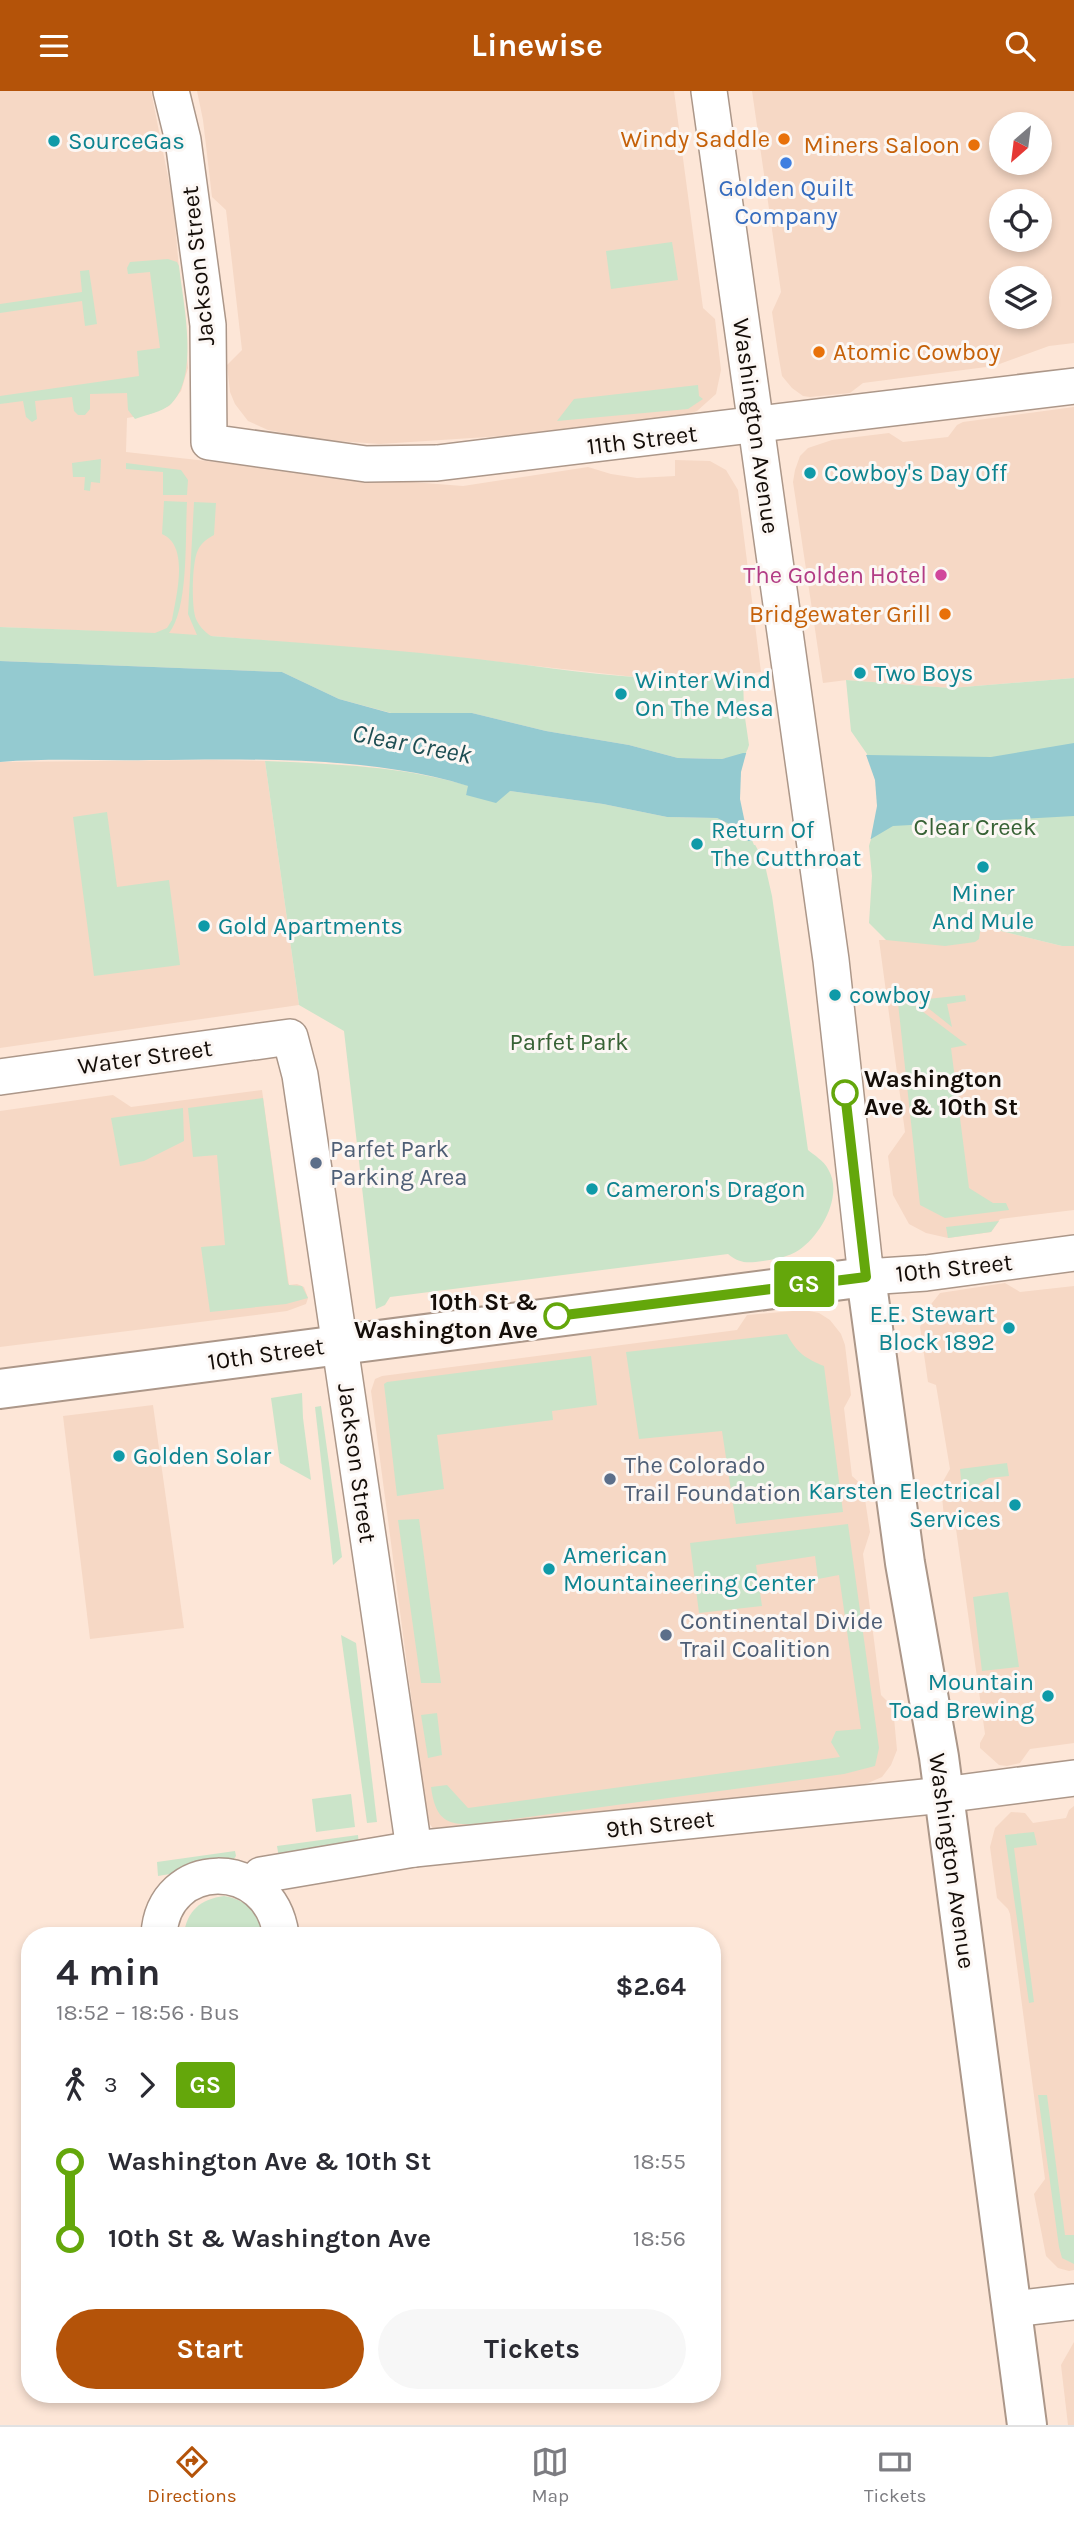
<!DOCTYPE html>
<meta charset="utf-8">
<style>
:root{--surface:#fff;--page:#f7f7f7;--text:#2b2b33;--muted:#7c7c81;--line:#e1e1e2;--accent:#b45309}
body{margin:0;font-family:Karla,sans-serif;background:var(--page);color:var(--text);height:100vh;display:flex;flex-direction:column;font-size:26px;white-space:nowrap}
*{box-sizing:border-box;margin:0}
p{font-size:23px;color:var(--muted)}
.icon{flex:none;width:38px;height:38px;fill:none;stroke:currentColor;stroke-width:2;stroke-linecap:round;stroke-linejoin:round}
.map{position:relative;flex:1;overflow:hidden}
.panel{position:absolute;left:21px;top:1836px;width:700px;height:476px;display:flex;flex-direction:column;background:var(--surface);border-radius:28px;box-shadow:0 4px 10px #0003}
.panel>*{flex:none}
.badge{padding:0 14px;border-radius:5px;font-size:24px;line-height:46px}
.needle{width:46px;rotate:208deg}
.tools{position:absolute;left:989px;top:21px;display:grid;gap:14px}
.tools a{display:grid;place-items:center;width:63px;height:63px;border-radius:50%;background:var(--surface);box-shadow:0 4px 10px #0003;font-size:35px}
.map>.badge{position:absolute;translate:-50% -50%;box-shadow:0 0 0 4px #fff}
.legs{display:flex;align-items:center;gap:10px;height:77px;padding:0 35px;font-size:23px}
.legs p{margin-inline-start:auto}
.overview{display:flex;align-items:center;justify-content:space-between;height:119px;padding:0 35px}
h1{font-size:38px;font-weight:700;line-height:52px}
.primary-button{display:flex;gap:14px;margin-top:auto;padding:14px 35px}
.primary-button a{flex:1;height:80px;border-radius:42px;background:var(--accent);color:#fff;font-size:28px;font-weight:700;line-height:80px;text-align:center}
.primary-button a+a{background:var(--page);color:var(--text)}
ul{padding:0 35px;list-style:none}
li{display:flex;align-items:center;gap:24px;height:77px;font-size:26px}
li i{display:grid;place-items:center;width:10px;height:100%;margin:0 9px;background:currentColor}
li i::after{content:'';width:18px;height:18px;margin:-9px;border:5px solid;border-radius:50%;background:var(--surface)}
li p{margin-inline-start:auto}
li:first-child i{background:linear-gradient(#0000 50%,currentColor 0)}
li:last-child i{background:linear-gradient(currentColor 50%,#0000 0)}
header{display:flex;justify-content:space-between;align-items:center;height:91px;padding:0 35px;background:var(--accent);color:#fff;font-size:32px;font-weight:700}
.tab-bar{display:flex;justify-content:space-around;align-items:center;height:98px;border-top:2px solid var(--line);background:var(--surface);font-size:19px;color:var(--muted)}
.tab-bar a{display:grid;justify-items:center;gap:4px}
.tab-bar .active{color:var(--accent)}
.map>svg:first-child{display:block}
</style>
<header><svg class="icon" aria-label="menu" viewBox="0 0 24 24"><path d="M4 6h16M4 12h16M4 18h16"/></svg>Linewise<svg class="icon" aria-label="search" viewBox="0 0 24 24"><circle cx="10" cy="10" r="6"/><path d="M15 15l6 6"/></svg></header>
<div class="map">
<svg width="1074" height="2334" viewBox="0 0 1074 2334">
<rect width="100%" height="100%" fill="#fde6d7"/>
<g fill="#f6d8c5" fill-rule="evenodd">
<path d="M 0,0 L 151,0 L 173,111 L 188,277 L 181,300 L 169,315 L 150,323 L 127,327 L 126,361 L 360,387 L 463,395 L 588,376 L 611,383 L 637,387 L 675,385 L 675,369 L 710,370 L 726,379 L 738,399 L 761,581 L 714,588 L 644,587 L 427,563 L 211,545 L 0,536 Z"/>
<path d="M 197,0 L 674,0 L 703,217 L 715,228 L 721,279 L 716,303 L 697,320 L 686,324 L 517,344 L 380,353 L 323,349 L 268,339 L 248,330 L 235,313 L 230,301 L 227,274 L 242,259 L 226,119 L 212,106 L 203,29 Z"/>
<path d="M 752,0 L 1074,0 L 1074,252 L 1049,255 L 994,275 L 863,292 L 850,302 L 810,306 L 803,305 L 792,297 L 782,285 L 778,262 L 772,221 L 781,201 ZM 1001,33 L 1040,33 L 1040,72 L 1001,72 ZM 1001,110 L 1040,110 L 1040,149 L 1001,149 ZM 1040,187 L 1040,226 L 1001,226 L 1001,187 Z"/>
<path d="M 1074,316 L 1074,587 L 951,597 L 847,589 L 823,592 L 793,391 L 795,379 L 800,365 L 808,357 L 832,349 L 889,342 L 903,351 L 948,346 L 957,334 L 963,331 Z"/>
<path d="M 212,669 L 265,670 L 299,914 L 0,957 L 0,671 Z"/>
<path d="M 980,835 L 1062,855 L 1074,855 L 1074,1119 L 1000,1128 L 991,1141 L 948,1147 L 926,1142 L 909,1133 L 893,1104 L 888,1065 L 905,1041 L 879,849 L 979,848 Z"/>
<path d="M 262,999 L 289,1194 L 297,1193 L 304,1196 L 308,1207 L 306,1213 L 287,1220 L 0,1256 L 0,1020 L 113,1004 L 131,1016 Z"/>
<path d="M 1005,1192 L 1020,1201 L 1074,1195 L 1074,1652 L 1030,1658 L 1020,1672 L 1007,1675 L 999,1674 L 980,1657 L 980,1652 L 985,1643 L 955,1431 L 944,1427 L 941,1394 L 950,1378 L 936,1294 L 928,1291 L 920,1236 L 928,1217 L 940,1202 Z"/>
<path d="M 804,1219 L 819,1222 L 830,1229 L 841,1243 L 845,1254 L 851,1304 L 844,1317 L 852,1385 L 863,1395 L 870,1441 L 863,1463 L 881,1604 L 893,1616 L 897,1659 L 891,1674 L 882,1686 L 861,1695 L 448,1744 L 434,1739 L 429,1732 L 424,1703 L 371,1300 L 375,1288 L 382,1285 L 737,1239 L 747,1224 Z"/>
<path d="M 153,1314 L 184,1537 L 90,1548 L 63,1325 Z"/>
<path d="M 1074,1715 L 1074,2179 L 1069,2180 L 1058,2177 L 1046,2165 L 1034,2103 L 1045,2088 L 1010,1823 L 1008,1818 L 997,1807 L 990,1756 L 995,1737 L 1011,1721 L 1025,1722 L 1033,1732 L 1066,1727 L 1069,1719 Z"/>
<path d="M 1074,2251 L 1074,2334 L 1068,2334 L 1061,2274 Z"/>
</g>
<g fill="#cbe4c9">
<path d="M 672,151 L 678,189 L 611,198 L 606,160 Z"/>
<path d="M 168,168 L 177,171 L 179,175 C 183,212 200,285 171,313 C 162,321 146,324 135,328 L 128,319 L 127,302 L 90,303 L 90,318 L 85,324 L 78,324 L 74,320 L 72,306 L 35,310 L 37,328 L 32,331 L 26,326 L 23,310 L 0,313 L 0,305 L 139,285 L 137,260 L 160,257 L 150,181 L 128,183 L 127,177 L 130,171 Z"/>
<path d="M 89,179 L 97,233 L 85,235 L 82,210 L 0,222 L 0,213 L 82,201 L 80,180 Z"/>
<path d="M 698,294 L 699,305 L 703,308 L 688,318 L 557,330 L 574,308 Z"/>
<path d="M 101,368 L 100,392 L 91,391 L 90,400 L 84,399 L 85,386 L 73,386 L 72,372 Z"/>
<path d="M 126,372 L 181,379 L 188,389 L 187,404 L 163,404 L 163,381 L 126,378 Z"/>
<path d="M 164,410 L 187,411 C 185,444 189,518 169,542 L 197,544 L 188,523 L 194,411 L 216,412 L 214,444 C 208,447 201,452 198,459 C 192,470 191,516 196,528 C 199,535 205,541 211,545 C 299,552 388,558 477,568 C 565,578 654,595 743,585 L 744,620 L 749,654 L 746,663 L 722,668 L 678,667 L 629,654 L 546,640 L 472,622 L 391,622 L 339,608 L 282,581 L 0,570 L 0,536 L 155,542 L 167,537 L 172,529 C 176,505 190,455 162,443 Z"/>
<path d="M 1074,587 L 1074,855 L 1062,855 L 981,835 L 979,848 L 975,851 L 945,855 L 886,849 L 869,832 L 872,785 L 869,755 L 873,740 L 867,663 L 851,640 L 846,589 L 951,597 Z"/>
<path d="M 265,670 C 334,673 403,675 469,695 L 466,704 L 510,700 L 603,713 L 667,726 L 717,727 L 733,735 L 748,750 L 753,750 L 764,770 L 772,805 L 808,1059 C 814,1064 824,1070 828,1078 C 844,1104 821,1144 799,1159 C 788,1166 776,1168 763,1170 C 748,1172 740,1173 728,1163 L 390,1206 L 385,1214 L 376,1218 L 344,940 L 299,914 Z"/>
<path d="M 107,721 L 117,796 L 169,789 L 180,874 L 94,885 L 73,726 Z"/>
<path d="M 965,904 L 966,910 L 947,913 L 952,936 L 918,909 Z"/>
<path d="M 910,911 L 967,954 L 951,957 L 969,1097 L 993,1112 L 1006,1112 L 1009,1119 L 945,1127 L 920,1114 L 898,912 Z"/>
<path d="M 263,1007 L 288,1192 L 289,1194 L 302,1195 L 308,1207 L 286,1213 L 210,1221 L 201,1156 L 225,1154 L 217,1064 L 193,1066 L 188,1017 Z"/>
<path d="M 183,1017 L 184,1050 L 144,1070 L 120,1075 L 111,1027 Z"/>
<path d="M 999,1130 L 991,1141 L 948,1147 L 946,1136 Z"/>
<path d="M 787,1243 C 796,1261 806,1268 824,1275 L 843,1421 L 736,1433 L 722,1340 L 639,1348 L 626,1261 Z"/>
<path d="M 591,1265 L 597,1314 L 552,1320 L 553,1329 L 437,1344 L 444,1398 L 397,1405 L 384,1293 L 387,1291 Z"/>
<path d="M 302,1302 L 303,1327 L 311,1389 L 280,1372 L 271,1307 Z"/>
<path d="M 321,1315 L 342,1466 L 333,1474 L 315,1316 Z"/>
<path d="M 1007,1372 L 1009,1385 L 989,1387 L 979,1393 L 980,1401 L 974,1406 L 963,1408 L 960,1378 Z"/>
<path d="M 419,1428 L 441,1592 L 421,1592 L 398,1429 Z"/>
<path d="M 848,1433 L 879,1657 L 875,1675 L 844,1683 L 484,1732 C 451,1735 436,1734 431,1696 L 447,1694 L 468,1717 L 840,1666 L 831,1651 L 836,1640 L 861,1638 L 839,1484 L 818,1488 L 815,1465 L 756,1474 L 762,1515 L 699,1522 L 690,1452 Z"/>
<path d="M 1008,1501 L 1019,1576 L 982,1580 L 973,1506 Z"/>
<path d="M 341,1544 L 356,1552 L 377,1731 L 367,1732 Z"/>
<path d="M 437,1622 L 442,1664 L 428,1667 L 421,1624 Z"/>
<path d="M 351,1703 L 355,1736 L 316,1741 L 312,1708 Z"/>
<path d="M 1034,1741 L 1037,1754 L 1014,1757 L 1034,1911 L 1029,1912 L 1005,1744 Z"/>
<path d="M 358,1744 L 359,1756 L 279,1767 L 277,1755 Z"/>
<path d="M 235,1760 L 236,1765 L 230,1773 L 158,1785 L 157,1771 Z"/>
<path d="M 224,1805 C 246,1809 261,1821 263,1844 L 184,1844 C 186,1820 201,1808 224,1805 Z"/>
<path d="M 1038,2004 L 1047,2004 L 1065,2144 L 1074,2144 L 1074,2173 L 1062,2167 L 1059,2156 Z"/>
</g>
<path fill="#94cad0" d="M 0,570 L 282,581 L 339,608 L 390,622 L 472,622 L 546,640 L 629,654 L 678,667 L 722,668 L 743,662 L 991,666 L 1074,652 L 1074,725 L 893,735 L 871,748 L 748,750 L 733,735 L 717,727 L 667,726 L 603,713 L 510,700 L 496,712 L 466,704 L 468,695 C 374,665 249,668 150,669 C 100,670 50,667 0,671 Z"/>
<path fill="#fde6d7" d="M 747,659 L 865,661 L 875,689 L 877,715 L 870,751 L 754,754 L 745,732 L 740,708 L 741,681 Z"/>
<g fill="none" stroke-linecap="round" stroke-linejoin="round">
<g stroke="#ac9789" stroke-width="38">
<g id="minor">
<path d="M 171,0 L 183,49 L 208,234 L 209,351 L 366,373 L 437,372 L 1074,295"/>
<path d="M 709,0 L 831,869 L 866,1186 L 926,1182 L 1074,1162"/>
<path d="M 0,986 L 290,946 L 300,984 L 414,1758"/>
<path d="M 255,1796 L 261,1784 L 414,1758 L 943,1704 L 1074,1687"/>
<path d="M 159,1844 C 163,1767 270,1764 281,1844"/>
<path d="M 1012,2218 L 1074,2211"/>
</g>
</g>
<g stroke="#ac9789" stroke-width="42">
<path id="major" d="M 0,1298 L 866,1186 L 905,1472 L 939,1666 L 1027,2334"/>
</g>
<use href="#minor" stroke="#fff" stroke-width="35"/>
<use href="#major" stroke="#fff" stroke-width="38"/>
</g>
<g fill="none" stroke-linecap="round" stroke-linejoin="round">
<g stroke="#fff" stroke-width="16">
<path id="line-1" d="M 557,1225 L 866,1186 L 845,1002"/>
</g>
<use href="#line-1" stroke="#64a70b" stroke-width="10"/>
</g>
<g fill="#e8710a" stroke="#fcf7f4" stroke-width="2.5">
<circle cx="784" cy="48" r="7"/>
<circle cx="974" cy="54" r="7"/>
<circle cx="819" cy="261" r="7"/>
<circle cx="945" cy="523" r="7"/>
</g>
<g fill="#0f9aa8" stroke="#fcf7f4" stroke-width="2.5">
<circle cx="54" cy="50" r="7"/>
<circle cx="810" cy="382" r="7"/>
<circle cx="860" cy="582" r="7"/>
<circle cx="621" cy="603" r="7"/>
<circle cx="697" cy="753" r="7"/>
<circle cx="983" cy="776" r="7"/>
<circle cx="204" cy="835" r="7"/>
<circle cx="835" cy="904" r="7"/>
<circle cx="592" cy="1098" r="7"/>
<circle cx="1009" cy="1237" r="7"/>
<circle cx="119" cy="1365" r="7"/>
<circle cx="1015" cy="1414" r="7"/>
<circle cx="549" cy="1478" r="7"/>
<circle cx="1048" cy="1605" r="7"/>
</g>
<circle fill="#3f7fe0" stroke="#fcf7f4" stroke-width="2.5" cx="786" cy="72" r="7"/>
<circle fill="#d1479c" stroke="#fcf7f4" stroke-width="2.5" cx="941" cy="484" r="7"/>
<g fill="#fff" stroke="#64a70b" stroke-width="3.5">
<circle cx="845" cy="1002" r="12"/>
<circle cx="557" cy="1225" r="12"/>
</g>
<g fill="#5c6f8a" stroke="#fcf7f4" stroke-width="2.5">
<circle cx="316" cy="1072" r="7"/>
<circle cx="610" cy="1388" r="7"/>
<circle cx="666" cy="1544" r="7"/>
</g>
<g text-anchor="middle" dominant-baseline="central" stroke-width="6" stroke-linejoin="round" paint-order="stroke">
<g font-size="24" fill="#c56008" stroke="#fcf7f4" text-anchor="end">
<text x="770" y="48">Windy Saddle</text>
<text x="960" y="54">Miners Saloon</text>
<text x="833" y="261" text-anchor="start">Atomic Cowboy</text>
<text x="931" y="523">Bridgewater Grill</text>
</g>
<g font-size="24" fill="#0d838f" stroke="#fcf7f4" text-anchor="start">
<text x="68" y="50">SourceGas</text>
<text x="824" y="382">Cowboy's Day Off</text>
<text x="874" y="582">Two Boys</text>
<text x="635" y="589">Winter Wind<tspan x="635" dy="28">On The Mesa</tspan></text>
<text x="711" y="739">Return Of<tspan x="711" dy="28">The Cutthroat</tspan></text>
<text x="983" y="802" text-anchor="middle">Miner<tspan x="983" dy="28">And Mule</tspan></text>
<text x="218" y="835">Gold Apartments</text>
<text x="849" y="904">cowboy</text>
<text x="606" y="1098">Cameron's Dragon</text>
<text x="995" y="1223" text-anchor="end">E.E. Stewart<tspan x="995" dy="28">Block 1892</tspan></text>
<text x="133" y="1365">Golden Solar</text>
<text x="1001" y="1400" text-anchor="end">Karsten Electrical<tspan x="1001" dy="28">Services</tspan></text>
<text x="563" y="1464">American<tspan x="563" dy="28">Mountaineering Center</tspan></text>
<text x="1034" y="1591" text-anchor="end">Mountain<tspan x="1034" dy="28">Toad Brewing</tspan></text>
</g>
<g font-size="24" fill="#366cbe" stroke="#fcf7f4">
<text x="786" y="97">Golden Quilt<tspan x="786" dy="28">Company</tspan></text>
</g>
<g font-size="24" fill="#140d08" stroke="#fcf7f4">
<text transform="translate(198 175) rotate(-96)">Jackson Street</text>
<text transform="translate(756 335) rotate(82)">Washington Avenue</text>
<text transform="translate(642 349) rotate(-7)">11th Street</text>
<text transform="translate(145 966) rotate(-8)">Water Street</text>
<text transform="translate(954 1177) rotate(-6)">10th Street</text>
<text transform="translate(266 1263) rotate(-8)">10th Street</text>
<text transform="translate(357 1372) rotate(82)">Jackson Street</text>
<text transform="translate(660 1733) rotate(-6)">9th Street</text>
<text transform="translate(952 1770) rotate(82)">Washington Avenue</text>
</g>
<g font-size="24" fill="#b23c85" stroke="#fcf7f4" text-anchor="end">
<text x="927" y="484">The Golden Hotel</text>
</g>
<g font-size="24" fill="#376235" stroke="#fcf7f4">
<text x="975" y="736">Clear Creek</text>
<text x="569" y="951">Parfet Park</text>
</g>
<g font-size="24" font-weight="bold" fill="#140d08" stroke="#fcf7f4" text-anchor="start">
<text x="864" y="988">Washington<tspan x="864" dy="28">Ave &amp; 10th St</tspan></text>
<text x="538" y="1211" text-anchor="end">10th St &amp;<tspan x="538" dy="28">Washington Ave</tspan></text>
</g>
<g font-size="24" fill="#4e5e75" stroke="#fcf7f4" text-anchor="start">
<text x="330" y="1058">Parfet Park<tspan x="330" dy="28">Parking Area</tspan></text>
<text x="624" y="1374">The Colorado<tspan x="624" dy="28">Trail Foundation</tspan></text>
<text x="680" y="1530">Continental Divide<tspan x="680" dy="28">Trail Coalition</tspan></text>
</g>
<g font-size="26" font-style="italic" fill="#1e4e53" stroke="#fcf7f4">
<text transform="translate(412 653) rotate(11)">Clear Creek</text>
</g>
</g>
</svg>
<div class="tools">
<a><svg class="needle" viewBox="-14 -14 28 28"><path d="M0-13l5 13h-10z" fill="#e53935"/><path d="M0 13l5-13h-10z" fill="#7c7c81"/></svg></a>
<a><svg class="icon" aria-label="locate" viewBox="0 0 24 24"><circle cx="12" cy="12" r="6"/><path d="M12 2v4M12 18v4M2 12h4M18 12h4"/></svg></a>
<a><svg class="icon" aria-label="layers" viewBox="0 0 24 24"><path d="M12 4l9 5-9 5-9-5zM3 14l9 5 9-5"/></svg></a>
</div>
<b class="badge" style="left:804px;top:1193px;background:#64a70b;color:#fff">GS</b>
<section class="panel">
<div class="overview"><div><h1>4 min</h1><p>18:52 – 18:56 · Bus</p></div><b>$2.64</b></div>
<div class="legs"><svg class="icon" aria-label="walk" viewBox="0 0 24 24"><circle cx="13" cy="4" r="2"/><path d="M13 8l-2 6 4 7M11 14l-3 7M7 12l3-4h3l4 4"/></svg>3<svg class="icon" aria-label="forward" viewBox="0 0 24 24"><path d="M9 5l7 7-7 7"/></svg><b class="badge" style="background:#64a70b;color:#fff">GS</b></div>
<ul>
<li><i style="color:#64a70b"></i><b>Washington Ave &amp; 10th St</b><p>18:55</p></li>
<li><i style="color:#64a70b"></i><b>10th St &amp; Washington Ave</b><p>18:56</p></li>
</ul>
<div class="primary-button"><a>Start</a><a>Tickets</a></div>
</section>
</div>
<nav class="tab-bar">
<a class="active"><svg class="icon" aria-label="directions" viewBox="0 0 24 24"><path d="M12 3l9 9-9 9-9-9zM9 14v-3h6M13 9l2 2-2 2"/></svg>Directions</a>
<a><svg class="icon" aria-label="map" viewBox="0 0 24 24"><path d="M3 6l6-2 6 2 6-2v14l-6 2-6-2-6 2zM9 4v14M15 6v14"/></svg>Map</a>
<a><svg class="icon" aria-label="tickets" viewBox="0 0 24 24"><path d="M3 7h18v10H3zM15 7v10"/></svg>Tickets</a>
</nav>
